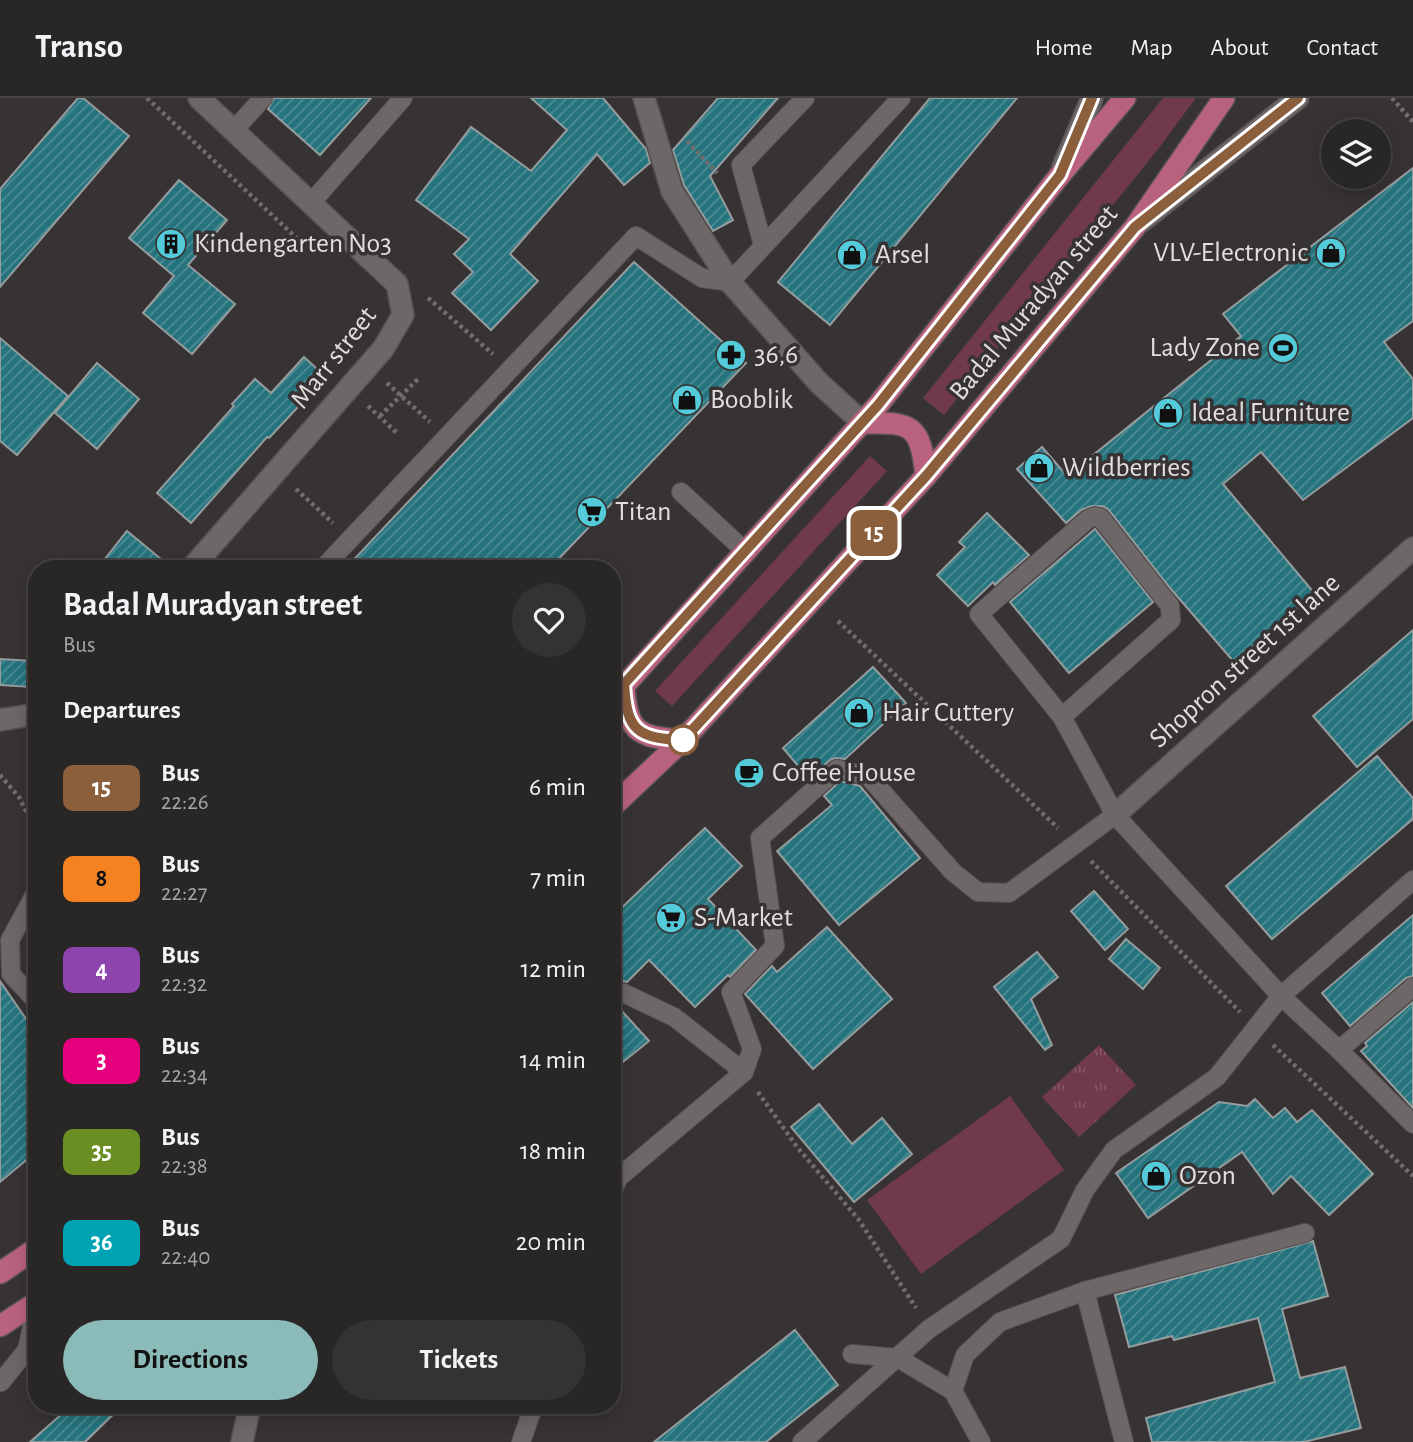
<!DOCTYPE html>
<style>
:root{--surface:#292626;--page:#353232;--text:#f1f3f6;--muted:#a5a5a7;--line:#454343;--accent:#8bbbb9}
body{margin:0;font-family:"Alegreya Sans",sans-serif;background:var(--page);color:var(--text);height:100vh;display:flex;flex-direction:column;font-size:26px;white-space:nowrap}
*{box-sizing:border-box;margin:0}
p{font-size:23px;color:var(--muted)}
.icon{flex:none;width:38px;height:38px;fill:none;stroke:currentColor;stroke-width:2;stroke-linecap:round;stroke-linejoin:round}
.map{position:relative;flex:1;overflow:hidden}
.side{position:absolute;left:28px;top:462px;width:593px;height:854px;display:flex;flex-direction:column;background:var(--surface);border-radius:28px;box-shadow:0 4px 18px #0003,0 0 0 2px var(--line)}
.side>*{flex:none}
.badge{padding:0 14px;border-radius:10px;font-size:24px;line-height:46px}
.controls{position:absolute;left:1321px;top:21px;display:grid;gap:14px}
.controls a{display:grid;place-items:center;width:70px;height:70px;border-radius:50%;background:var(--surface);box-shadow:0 4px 18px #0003,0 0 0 2px var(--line);font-size:35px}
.map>.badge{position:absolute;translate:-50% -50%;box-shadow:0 0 0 4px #fff}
h2{padding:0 35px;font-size:26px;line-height:63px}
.round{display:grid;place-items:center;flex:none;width:74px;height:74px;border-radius:37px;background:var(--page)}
.summary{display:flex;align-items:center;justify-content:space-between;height:119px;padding:0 35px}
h1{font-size:33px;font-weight:700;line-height:52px}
.button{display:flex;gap:14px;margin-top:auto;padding:14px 35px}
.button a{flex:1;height:80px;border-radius:42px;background:var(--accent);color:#111;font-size:28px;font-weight:700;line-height:80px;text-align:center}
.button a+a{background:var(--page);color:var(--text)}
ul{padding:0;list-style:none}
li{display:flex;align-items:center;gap:21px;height:91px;padding:0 35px}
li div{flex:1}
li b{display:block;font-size:26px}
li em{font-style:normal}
li .badge{min-width:77px;font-weight:700;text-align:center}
header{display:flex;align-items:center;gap:42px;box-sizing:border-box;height:98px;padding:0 35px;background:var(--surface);border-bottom:2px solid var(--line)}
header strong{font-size:33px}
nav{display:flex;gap:38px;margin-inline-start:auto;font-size:24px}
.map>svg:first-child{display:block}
</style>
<header>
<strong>Transo</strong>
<nav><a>Home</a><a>Map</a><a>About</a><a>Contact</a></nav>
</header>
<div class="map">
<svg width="1413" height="1344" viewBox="0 0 1413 1344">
<defs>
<pattern id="park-tufts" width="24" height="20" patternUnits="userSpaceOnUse" patternTransform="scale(1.75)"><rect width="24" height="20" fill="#713a4a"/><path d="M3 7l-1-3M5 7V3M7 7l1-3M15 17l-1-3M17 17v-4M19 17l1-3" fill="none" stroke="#855664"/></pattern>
<pattern id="building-hatch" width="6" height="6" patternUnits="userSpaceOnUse" patternTransform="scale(1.75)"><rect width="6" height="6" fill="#24737d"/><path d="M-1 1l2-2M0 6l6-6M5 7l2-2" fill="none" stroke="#4e8d95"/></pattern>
</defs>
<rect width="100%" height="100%" fill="#373233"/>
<g fill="#713a4a">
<path d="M 1163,0 L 1196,0 L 1159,50 L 944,317 L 923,300 Z"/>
<path d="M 870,358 L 887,373 L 672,608 L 655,593 Z"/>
<path d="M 1010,998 L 1064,1072 L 921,1176 L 867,1102 Z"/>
</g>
<path fill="url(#park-tufts)" d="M 1099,947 L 1136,987 L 1079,1039 L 1042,999 Z"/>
<g fill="url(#building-hatch)" stroke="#959c9d" stroke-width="2">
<path d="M 78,0 L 83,0 L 129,38 L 0,189 L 0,91 Z"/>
<path d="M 274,0 L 371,0 L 320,57 L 268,11 Z"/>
<path d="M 531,0 L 603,0 L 646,51 L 650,65 L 624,87 L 597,56 L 510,156 L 538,183 L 491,232 L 452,195 L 473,174 L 454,156 L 469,141 L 416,102 L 471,29 L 531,73 L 567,32 Z"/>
<path d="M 718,0 L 778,0 L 710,78 L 733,122 L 713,133 L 684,87 L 673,52 Z"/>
<path d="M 930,0 L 1017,0 L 830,227 L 778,184 Z"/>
<path d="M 1413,70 L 1413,223 L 1384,244 L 1413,281 L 1413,320 L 1303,402 L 1261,354 L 1223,386 L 1315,496 L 1234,564 L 1170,490 L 1108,411 L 1102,408 L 1091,408 L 1081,412 L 1066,425 L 1017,371 L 1042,349 L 1067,378 L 1241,238 L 1223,216 Z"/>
<path d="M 179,82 L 227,122 L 188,167 L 235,206 L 192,256 L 143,215 L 174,178 L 129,140 Z"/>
<path d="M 634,164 L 746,265 L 549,471 L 345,471 Z"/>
<path d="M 0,240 L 68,298 L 17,357 L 0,343 Z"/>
<path d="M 304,259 L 326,279 L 269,340 L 267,339 L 191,425 L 157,395 L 234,308 L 232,306 L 255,281 L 271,295 Z"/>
<path d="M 97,265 L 139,301 L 97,351 L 55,315 Z"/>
<path d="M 987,415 L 1029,457 L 995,487 L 993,484 L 968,508 L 937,477 L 965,449 L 959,444 Z"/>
<path d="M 1095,431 L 1153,504 L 1069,575 L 1010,504 Z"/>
<path d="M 127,433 L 173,471 L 97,471 Z"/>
<path d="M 1413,532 L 1413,621 L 1357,669 L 1313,618 Z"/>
<path d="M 0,561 L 33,563 L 31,589 L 0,587 Z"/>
<path d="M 873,569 L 906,605 L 845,661 L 835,660 L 830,662 L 809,681 L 783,650 Z"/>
<path d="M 1377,658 L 1413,700 L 1413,721 L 1272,841 L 1226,788 Z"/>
<path d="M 840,683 L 860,688 L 920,760 L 839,827 L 777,753 L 832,707 L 824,698 Z"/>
<path d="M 705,730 L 742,768 L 708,801 L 756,852 L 730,879 L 728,877 L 695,909 L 649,862 L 627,884 L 617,881 L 612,882 L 612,819 Z"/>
<path d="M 1094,793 L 1128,831 L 1105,852 L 1071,813 Z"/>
<path d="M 1413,817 L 1413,878 L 1406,880 L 1350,928 L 1322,895 Z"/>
<path d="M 827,829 L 892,901 L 813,971 L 745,896 L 772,868 L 777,874 Z"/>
<path d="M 1126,841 L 1160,870 L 1143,891 L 1109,861 Z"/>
<path d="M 1037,854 L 1058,879 L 1031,901 L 1052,947 L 1045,952 L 994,889 Z"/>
<path d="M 0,883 L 37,937 L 37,1053 L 0,1084 Z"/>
<path d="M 612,902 L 649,943 L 612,973 Z"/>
<path d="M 1413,904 L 1413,1010 L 1361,953 L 1367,948 L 1365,945 Z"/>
<path d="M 1255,1001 L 1273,1020 L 1285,1010 L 1297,1024 L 1312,1012 L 1373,1076 L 1329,1117 L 1291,1078 L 1273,1096 L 1242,1054 L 1148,1120 L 1116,1075 L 1219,1004 L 1247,1008 Z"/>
<path d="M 819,1006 L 852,1046 L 882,1020 L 912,1056 L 854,1104 L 791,1029 Z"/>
<path d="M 1313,1143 L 1328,1198 L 1282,1211 L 1300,1280 L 1345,1269 L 1361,1330 L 1304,1344 L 1152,1344 L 1146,1320 L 1275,1284 L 1258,1220 L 1174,1242 L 1172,1238 L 1129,1249 L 1115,1197 Z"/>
<path d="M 795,1232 L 838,1287 L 766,1344 L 654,1344 Z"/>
<path d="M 72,1307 L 123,1307 L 85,1344 L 30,1344 Z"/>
</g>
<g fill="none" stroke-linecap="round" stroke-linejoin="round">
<g stroke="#565052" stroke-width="20">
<g id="service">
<path d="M 234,32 L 263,0"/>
<path d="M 311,105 L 403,0"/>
<path d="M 763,147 L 741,67 L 805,0"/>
<path d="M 681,394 L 745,453"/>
<path d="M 322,471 L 636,138 L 702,180 L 730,184 L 901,0"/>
<path d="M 1062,619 L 1171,522 L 1170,508 L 1100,419 L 1095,418 L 1088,421 L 979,516 L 1062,619 L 1115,717 L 1281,898 L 1339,952 L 1413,1026"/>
<path d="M 37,797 L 34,798 L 10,842 L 11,876 L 37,904"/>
<path d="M 617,892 L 674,919 L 744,974"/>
<path d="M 1339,952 L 1413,889"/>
<path d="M 612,1096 L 618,1080 L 744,974 L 752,951 L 731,894 L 775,848 L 760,740 L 837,671 L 868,678 L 953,774 L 978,794 L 1009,795 L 1115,717"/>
<path d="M 1085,1193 L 1124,1344"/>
<path d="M 852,1256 L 898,1260 L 953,1293 L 981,1344"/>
<path d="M 1,1284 L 27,1252 L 37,1204"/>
<path d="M 953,1293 L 965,1257 L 1000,1224 L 1085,1193 L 1305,1135"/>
<path d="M 521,1344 L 534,1307"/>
<path d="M 802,1344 L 929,1231 L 1061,1141 L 1085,1092 L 1114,1052 L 1217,979 L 1281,898 L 1413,782"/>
</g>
</g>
<g stroke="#565052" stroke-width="24">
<g id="minor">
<path d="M 644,0 L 672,93 L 730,184 L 819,285 L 863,325"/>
<path d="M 191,471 L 383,251 L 403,217 L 397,186 L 199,0"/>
<path d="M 0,622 L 37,616"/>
<path d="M 1115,717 L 1413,450"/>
</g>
</g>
<g stroke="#565052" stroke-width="24">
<path id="tertiary" d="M 242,1344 L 250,1307"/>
</g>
<g stroke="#565052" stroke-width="24">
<g id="secondary">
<path d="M 1063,69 L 1092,0"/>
<path d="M 1142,123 L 1298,0"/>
</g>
</g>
<g stroke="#565052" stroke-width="24">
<g id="primary">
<path d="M 863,325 C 913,324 920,327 926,378"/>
<path d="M 624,586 C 626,633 637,640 683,642"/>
<path d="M 612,601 L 878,307 L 1060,77 L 1125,0"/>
<path d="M 612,709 L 683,642 L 926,378 L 1135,129 L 1224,0"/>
<path d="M 0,1175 L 37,1150"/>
<path d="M 0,1228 L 37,1204"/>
</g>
</g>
<g stroke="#716c6d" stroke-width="4.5" stroke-dasharray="3.5 3.5" stroke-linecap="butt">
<path d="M 147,0 L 304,147"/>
<path d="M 1392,0 L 1413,24"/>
<path d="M 687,43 L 717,75"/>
<path d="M 428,200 L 493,256"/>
<path d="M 387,285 L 430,324"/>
<path d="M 368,308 L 398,336"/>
<path d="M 380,318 L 420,279"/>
<path d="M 296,391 L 333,425"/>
<path d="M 838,523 L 1058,730"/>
<path d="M 0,677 L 19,699 L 37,735"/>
<path d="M 1091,763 L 1240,914"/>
<path d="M 612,789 L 622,781"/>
<path d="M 1273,947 L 1413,1078"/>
<path d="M 758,994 L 797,1049 L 859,1122 L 916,1210"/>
</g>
<use href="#service" stroke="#6d6768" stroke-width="18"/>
<use href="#minor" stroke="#6d6768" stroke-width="21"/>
<use href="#tertiary" stroke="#6d6768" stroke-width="21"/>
<use href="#secondary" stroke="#6d6768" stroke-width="21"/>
<use href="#primary" stroke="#b9627e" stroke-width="21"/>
</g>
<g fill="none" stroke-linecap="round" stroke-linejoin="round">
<g stroke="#fff" stroke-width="16">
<path id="line" d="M 1092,0 L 1060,77 L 878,307 L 624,586 C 627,633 637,640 683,642 L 926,378 L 1135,129 L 1298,0"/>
</g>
<use href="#line" stroke="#8b5e3c" stroke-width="10"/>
</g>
<defs>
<g id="building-disc" transform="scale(1.575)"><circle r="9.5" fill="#53cbdb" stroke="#373233"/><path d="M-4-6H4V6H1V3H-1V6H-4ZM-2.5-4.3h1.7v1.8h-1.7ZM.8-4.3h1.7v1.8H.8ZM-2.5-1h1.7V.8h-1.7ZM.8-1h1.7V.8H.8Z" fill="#111"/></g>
<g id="shop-disc" transform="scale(1.575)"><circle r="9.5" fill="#53cbdb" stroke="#373233"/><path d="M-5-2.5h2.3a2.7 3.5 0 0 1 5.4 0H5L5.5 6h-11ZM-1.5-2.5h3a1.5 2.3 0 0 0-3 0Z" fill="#111"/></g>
<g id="stadium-disc" transform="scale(1.575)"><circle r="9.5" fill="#53cbdb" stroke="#373233"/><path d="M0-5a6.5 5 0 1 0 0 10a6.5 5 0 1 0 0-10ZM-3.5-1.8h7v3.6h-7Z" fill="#111"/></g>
<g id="pharmacy-disc" transform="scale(1.575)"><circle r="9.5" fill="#53cbdb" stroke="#373233"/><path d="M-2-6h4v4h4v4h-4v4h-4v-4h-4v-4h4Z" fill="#111"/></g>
<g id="supermarket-disc" transform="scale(1.575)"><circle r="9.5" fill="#53cbdb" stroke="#373233"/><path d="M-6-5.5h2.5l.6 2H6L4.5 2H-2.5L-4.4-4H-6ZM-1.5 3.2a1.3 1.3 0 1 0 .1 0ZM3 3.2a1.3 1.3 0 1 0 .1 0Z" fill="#111"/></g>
<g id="cafe-disc" transform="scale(1.575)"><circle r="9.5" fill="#53cbdb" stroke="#373233"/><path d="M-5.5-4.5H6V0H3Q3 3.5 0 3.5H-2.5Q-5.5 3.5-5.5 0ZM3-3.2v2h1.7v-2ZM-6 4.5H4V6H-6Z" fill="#111"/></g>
</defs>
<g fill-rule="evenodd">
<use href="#building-disc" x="171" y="146"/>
<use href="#shop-disc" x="1331" y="155"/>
<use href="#shop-disc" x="852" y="157"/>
<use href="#stadium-disc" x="1283" y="250"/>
<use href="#pharmacy-disc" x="731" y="257"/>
<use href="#shop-disc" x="687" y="302"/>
<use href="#shop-disc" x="1168" y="315"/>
<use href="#shop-disc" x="1039" y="370"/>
<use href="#supermarket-disc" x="592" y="414"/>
<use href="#shop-disc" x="859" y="615"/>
<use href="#cafe-disc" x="749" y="675"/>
<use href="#supermarket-disc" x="671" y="820"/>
<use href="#shop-disc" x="1156" y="1078"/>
</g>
<circle fill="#fff" stroke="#8b5e3c" stroke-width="3.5" cx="683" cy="642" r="14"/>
<g text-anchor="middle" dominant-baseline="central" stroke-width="7" stroke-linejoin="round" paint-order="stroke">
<g font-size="28" fill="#e2dedf" stroke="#373233" text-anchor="start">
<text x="194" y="146">Kindengarten No3</text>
<text x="1308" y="155" text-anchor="end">VLV-Electronic</text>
<text x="875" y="157">Arsel</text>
<text x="1260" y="250" text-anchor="end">Lady Zone</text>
<text x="754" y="257">36,6</text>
<text x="710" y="302">Booblik</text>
<text x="1191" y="315">Ideal Furniture</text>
<text x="1062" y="370">Wildberries</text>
<text x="615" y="414">Titan</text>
<text x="882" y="615">Hair Cuttery</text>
<text x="772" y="675">Coffee House</text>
<text x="694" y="820">S-Market</text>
<text x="1179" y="1078">Ozon</text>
</g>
<g font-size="28" fill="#e2dedf" stroke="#373233">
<text transform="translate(1034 205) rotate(-50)">Badal Muradyan street</text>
<text transform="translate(334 260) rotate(-52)">Marr street</text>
<text transform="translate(1245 563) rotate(-42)">Shopron street 1st lane</text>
</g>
</g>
</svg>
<div class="controls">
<a><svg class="icon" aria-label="layers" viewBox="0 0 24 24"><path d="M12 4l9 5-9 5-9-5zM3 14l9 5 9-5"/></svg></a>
</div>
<b class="badge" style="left:874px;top:435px;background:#8b5e3c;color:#fff">15</b>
<section class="side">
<div class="summary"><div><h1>Badal Muradyan street</h1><p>Bus</p></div><a class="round"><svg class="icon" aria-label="heart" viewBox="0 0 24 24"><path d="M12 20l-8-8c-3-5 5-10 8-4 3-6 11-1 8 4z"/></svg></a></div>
<h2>Departures</h2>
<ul>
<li><span class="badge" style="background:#8b5e3c;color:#fff">15</span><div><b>Bus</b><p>22:26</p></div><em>6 min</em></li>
<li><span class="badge" style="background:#f58220;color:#111">8</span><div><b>Bus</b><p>22:27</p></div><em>7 min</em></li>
<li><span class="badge" style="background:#8e44ad;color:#fff">4</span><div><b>Bus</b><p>22:32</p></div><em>12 min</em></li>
<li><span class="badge" style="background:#e6007e;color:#fff">3</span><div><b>Bus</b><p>22:34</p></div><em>14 min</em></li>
<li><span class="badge" style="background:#6b8e23;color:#fff">35</span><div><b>Bus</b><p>22:38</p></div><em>18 min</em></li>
<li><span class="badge" style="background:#00a3b4;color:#fff">36</span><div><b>Bus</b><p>22:40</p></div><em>20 min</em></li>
</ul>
<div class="button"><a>Directions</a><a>Tickets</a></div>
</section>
</div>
